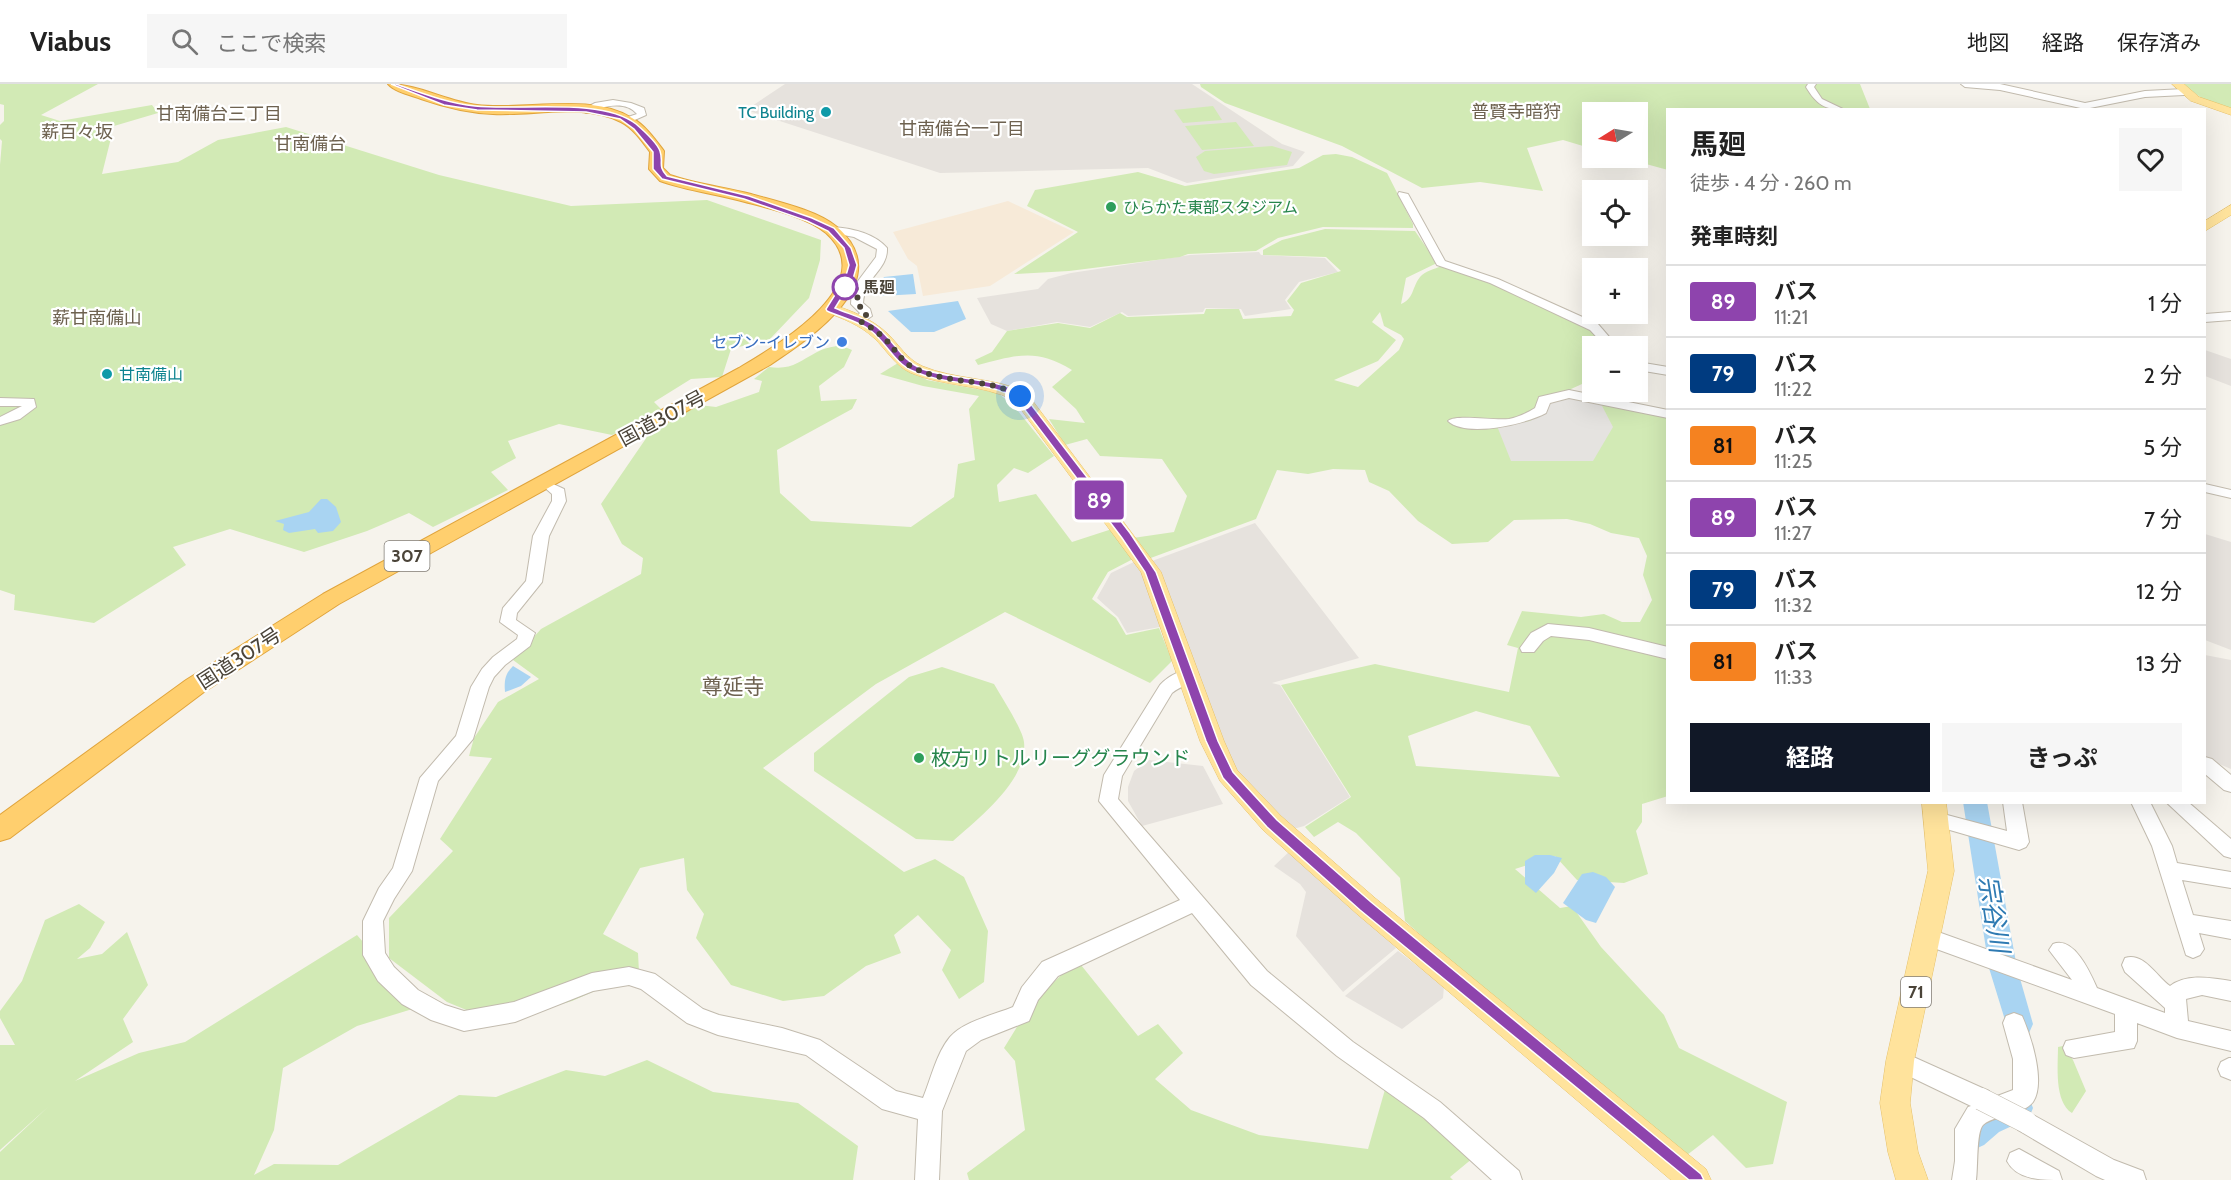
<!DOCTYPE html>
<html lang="ja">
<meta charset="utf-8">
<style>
:root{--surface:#fff;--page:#f6f6f6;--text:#222;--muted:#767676;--line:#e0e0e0;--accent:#111827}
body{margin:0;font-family:Cabin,"Noto Sans JP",sans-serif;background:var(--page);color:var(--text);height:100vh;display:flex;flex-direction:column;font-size:22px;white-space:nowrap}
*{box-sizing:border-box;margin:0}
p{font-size:20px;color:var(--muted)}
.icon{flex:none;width:33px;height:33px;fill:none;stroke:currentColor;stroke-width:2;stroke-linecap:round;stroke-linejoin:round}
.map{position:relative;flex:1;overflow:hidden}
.side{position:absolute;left:1666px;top:24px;width:540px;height:696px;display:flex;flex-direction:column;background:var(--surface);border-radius:0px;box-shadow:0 6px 24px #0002}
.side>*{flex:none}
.badge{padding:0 12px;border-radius:4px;font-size:21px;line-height:39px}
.needle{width:39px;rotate:259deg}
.fabs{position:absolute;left:1582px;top:18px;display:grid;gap:12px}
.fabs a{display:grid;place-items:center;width:66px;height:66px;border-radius:0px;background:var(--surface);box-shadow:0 6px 24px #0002;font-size:30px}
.you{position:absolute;width:30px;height:30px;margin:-15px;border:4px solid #fff;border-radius:50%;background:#1a73e8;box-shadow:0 0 0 9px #1a73e833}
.map>.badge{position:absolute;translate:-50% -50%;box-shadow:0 0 0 3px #fff}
h2{padding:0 24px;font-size:22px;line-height:54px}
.round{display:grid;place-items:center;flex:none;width:63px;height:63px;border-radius:0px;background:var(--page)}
.summary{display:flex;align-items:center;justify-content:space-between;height:102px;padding:0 24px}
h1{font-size:28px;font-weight:700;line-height:45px}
.button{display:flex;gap:12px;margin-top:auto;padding:12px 24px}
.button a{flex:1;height:69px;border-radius:0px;background:var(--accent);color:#fff;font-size:24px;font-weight:700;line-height:69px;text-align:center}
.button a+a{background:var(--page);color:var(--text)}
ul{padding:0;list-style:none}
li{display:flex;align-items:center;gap:18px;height:72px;padding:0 24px;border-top:2px solid var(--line)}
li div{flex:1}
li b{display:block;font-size:22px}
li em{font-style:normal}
li .badge{min-width:66px;font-weight:700;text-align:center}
header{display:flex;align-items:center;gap:36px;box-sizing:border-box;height:84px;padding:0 30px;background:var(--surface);border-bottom:2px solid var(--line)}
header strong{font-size:28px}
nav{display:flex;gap:33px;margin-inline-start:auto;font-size:21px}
.search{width:420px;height:54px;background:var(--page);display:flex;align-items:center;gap:15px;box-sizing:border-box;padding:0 21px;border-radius:0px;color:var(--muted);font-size:22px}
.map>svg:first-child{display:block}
</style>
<header>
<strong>Viabus</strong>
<div class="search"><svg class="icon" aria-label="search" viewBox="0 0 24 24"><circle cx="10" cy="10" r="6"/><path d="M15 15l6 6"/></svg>ここで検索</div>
<nav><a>地図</a><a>経路</a><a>保存済み</a></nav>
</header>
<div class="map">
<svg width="2231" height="1096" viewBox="0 0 2231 1096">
<rect width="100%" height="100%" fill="#f6f3ec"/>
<path fill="#f7ead8" d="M 1008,117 L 1074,148 L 990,202 L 923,212 L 917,182 L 908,175 L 893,148 Z"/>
<g fill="#e6e2dd">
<path d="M 785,0 L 1192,0 L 1282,60 L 1305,68 L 1293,82 L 1187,99 L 1148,84 L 940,89 L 746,26 Z"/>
<path d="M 1259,168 L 1261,171 L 1325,174 L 1338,188 L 1299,198 L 1285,216 L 1291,225 L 1245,232 L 1241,225 L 1205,224 L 1203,228 L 1128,232 L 1122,228 L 1090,243 L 1057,238 L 1007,247 L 991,240 L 977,214 L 1038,205 L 1048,195 L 1071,189 L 1190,171 Z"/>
<path d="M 2205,266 L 2231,275 L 2231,302 L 2205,292 Z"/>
<path d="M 1255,439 L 1359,574 L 1272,599 L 1280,601 L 1350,713 L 1304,742 L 1290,746 L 1236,690 L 1152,477 Z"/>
<path d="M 2205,450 L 2231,458 L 2231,566 L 2205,556 Z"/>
<path d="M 1138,476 L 1160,543 L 1127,549 L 1118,533 L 1097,514 L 1111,489 Z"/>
<path d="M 2205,571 L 2231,576 L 2231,685 L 2205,674 Z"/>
<path d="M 1149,676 L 1203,682 L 1223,720 L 1142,742 L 1128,717 L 1128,703 L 1134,687 Z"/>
<path d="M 1290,767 L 1396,864 L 1343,908 L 1296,852 L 1306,808 L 1300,800 L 1274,782 Z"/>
<path d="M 1398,867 L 1444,902 L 1443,914 L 1402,945 L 1345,912 Z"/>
</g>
<g fill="#d2eab5" fill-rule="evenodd">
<path d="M 0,0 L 98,0 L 41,31 L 60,37 L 152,21 L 158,29 L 114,42 L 102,90 L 178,78 L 218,56 L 286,43 L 439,91 L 571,122 L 707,116 L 821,156 L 820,176 L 809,214 L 770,255 L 731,265 L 722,293 L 691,295 L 654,318 L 663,327 L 612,351 L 559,340 L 508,357 L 516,374 L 491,388 L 508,406 L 433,443 L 409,429 L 367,447 L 304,468 L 230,445 L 173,463 L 186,481 L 94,539 L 14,526 L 15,511 L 0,506 L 0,81 L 2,57 L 0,55 L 0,41 L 4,37 L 4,21 L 0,20 Z"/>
<path d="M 1200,0 L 1860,0 L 1870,25 L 1668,26 L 1668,86 L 1624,74 L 1638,74 L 1638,28 L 1593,28 L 1593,65 L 1563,56 L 1527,64 L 1543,107 L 1480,98 L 1422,104 L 1342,62 L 1225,19 L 1201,3 Z"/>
<path d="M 2182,0 L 2231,0 L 2231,27 L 2210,20 Z"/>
<path d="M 1213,22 L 1222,36 L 1183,39 L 1174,26 Z"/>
<path d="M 1236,38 L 1254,62 L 1202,66 L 1185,42 Z"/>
<path d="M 1272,62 L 1292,68 L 1287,81 L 1214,90 L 1204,87 L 1196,73 L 1205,67 Z"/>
<path d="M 1336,70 L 1352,73 L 1387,89 L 1413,140 L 1413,144 L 1323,143 L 1278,154 L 1256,167 L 1188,170 L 1180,173 L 1069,187 L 1014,190 L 1078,148 L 1027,122 L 1035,106 L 1138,88 L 1185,102 L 1299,84 L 1323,71 Z"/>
<path d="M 1325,145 L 1415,147 L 1437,179 L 1406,194 L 1401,220 C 1414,215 1412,203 1420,193 C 1425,187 1434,185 1442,182 L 1491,198 L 1589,245 L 1606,262 L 1593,262 L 1593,295 L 1571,305 L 1573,313 L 1668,334 L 1668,712 L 1642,720 L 1642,738 L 1636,747 L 1648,790 L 1624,799 L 1577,796 L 1555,772 L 1515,785 L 1560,824 L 1572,822 L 1601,863 L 1664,931 L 1679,964 L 1787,1018 L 1773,1080 L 1746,1084 L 1713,1051 L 1687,1071 L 1528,946 L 1405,837 L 1400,794 L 1356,749 L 1338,738 L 1314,753 L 1305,743 L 1351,713 L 1281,601 L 1375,580 L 1509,608 L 1518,564 L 1507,561 L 1522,527 L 1581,533 L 1604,530 L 1622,538 L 1640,538 L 1652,516 L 1643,491 L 1647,472 L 1639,454 L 1611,449 L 1590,440 L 1567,435 L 1514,436 L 1488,458 L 1452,460 L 1418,437 L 1389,407 L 1369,398 L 1365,386 L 1333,385 L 1308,390 L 1277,386 L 1256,435 L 1148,475 L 1133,454 L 1174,448 L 1187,412 L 1162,375 L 1100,372 L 1087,355 L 1065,361 L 1049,335 L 1085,339 L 1076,325 L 1052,303 L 1072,286 C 1036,264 1017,271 978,281 L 975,276 L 992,268 L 1007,247 L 1058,239 L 1090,244 L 1120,229 L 1127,233 L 1204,230 L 1206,225 L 1239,225 L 1243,235 L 1291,232 L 1294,226 L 1287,217 L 1301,199 L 1341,187 L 1326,173 L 1263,171 L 1263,166 L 1282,156 ZM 1380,228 L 1384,242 L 1401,251 L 1404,255 L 1399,266 L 1358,303 L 1334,296 L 1378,277 L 1396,256 L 1372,238 ZM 1476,627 L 1530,642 L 1560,693 L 1416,682 L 1408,652 Z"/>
<path d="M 840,261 L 852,266 L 844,283 L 819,302 L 821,317 L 857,315 L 852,325 L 777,366 L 780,409 L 811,437 L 911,443 L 954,413 L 958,380 L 975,376 L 969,325 L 979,312 L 923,302 L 880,290 L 898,279 L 927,296 L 998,309 L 1014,322 L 1054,372 L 1028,389 L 1014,384 L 997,401 L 999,418 L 1036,410 L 1072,458 L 1112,445 L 1133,475 L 1108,488 L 1092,515 L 1116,534 L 1126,551 L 1159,544 L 1172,577 L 1150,599 L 1005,528 L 876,600 L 763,684 L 904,788 L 935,775 L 964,793 L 988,847 L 984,898 L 959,915 L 942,886 L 951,866 L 918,831 L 894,851 L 901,869 L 866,882 L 824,912 L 783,917 L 731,901 L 696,854 L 704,830 L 687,806 L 684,774 L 640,784 L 603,850 L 638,869 L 639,888 L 572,917 L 498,939 L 447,918 L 389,874 L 389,834 L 453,767 L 440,755 L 492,674 L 469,672 L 474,654 L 498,618 L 539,595 L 513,576 L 541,545 L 641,490 L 643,474 L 622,460 L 601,420 L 649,350 L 699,321 L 716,323 L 759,308 L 762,297 L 754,295 L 769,283 C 792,286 798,278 817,268 C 824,264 833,263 840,261 Z"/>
<path d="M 942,583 L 994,600 C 1001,612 1023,646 1024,658 C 1028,696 979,734 953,757 L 916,755 L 814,687 L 814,669 L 909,593 Z"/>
<path d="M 79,820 L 105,838 L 90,864 L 77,875 L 102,870 L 127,848 L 148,901 L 123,935 L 133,958 L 75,997 L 139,969 L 185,958 L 357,851 L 419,923 L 357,942 L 283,984 L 274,1046 L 254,1091 L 274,1080 L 338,1081 L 459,1011 L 496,1013 L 566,986 L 605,992 L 647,976 L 713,1008 L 798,1019 L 858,1062 L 853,1096 L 0,1096 L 0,1068 L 48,1023 L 0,1066 L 0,961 L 15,961 L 0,934 L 0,927 L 22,897 L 45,836 Z"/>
<path d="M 1077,876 L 1138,952 L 1158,940 L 1183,969 L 1155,995 L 1191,1026 L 1259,1051 L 1368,1065 L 1386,1002 L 1473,1074 L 1450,1093 L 1453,1096 L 969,1096 L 967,1089 L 1025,1046 L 1015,977 L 1004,964 L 1031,920 Z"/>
<path d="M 2063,962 L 2073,976 L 2086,1007 L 2072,1029 C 2054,1018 2058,981 2058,963 Z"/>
</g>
<path fill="#e5e3e0" d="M 1572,314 L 1600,318 L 1613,343 L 1593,377 L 1511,377 L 1497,342 L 1530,337 L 1538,332 L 1548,317 Z"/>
<g fill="#a9d4f2">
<path d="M 913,190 L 916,210 L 881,212 L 882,209 L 872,209 L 884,193 Z"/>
<path d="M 958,217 L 966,235 L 934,248 L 911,248 L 888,227 Z"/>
<path d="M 321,415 L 327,415 L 336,423 L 341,438 L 333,447 L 318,449 L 315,445 L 289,449 L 283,446 L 284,440 L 275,437 L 309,428 Z"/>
<path d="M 513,582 L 531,593 L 521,602 L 505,608 C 504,597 505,590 513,582 Z"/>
<path d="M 1535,771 L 1550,771 L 1562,774 L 1554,789 L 1536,809 L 1525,800 L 1525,777 Z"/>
<path d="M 1593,788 L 1606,793 L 1615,803 L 1596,839 L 1586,836 L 1563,819 L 1582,790 Z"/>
</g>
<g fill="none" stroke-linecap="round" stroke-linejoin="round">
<g fill="#a9d4f2" fill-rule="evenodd">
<path d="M 1963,718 L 1987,718 L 2017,884 L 2033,940 L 2029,949 L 2019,953 L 2009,949 L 1989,884 Z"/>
<path d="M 2018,1010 L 2029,1014 L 2033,1024 L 2029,1034 L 1999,1048 L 1984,1061 L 1973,1066 L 1962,1061 L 1958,1051 C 1968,1027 1995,1019 2018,1010 Z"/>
</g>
<g stroke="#c2bbae" stroke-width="2">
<g id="minor">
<path d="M 1808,0 L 1816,0 L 1814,3 L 1822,15 L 1845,26 C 1825,26 1816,20 1806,3 Z"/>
<path d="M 1961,0 L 2000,0 L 2085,19 L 2145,7 L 2184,5 L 2188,8 L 2184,11 L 2145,13 L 2085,25 L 2000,6 L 1965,3 Z"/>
<path d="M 613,16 L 631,19 L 644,24 L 646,31 L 628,39 L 625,38 L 625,34 L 637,30 C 625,15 601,23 586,29 L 582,26 L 595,19 Z"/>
<path d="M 1399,108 L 1408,110 L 1445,177 L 1498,195 L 1598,240 L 1617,262 L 1605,262 L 1590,246 L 1490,199 L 1437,181 L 1398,110 Z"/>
<path d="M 831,143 C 851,144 874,149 887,164 C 888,186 865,192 863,219 L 870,225 L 872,232 L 859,241 L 853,237 L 860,229 L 851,220 L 852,205 L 876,173 L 877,165 L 854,153 L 827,148 L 826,146 Z"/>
<path d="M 2231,228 L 2231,236 L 2205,238 L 2205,230 Z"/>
<path d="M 1638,278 L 1668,283 L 1668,291 L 1638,286 Z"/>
<path d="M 1569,306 L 1668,326 L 1668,334 L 1569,314 L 1550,319 L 1546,329 C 1526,340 1466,354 1448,337 C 1456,330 1495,337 1509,335 C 1518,333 1527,329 1535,324 L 1539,313 Z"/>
<path d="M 0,314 L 34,315 L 36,323 L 20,335 L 0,341 L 0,333 L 22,322 L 0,322 Z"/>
<path d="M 551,399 L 564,405 L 566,417 L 549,452 L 542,498 L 517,529 L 516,536 L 535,549 L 530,562 L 505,581 L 494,593 L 489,603 L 473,655 L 438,697 L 412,787 L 394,815 L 383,837 L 385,869 L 394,883 L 418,906 L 445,921 L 464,927 L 514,918 L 592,889 L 629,883 L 655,890 L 703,925 L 719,931 L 782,944 L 820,956 L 896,1007 L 923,1014 C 931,995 936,970 950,953 C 964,937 994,931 1013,923 L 1022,903 L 1042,878 L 1180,816 L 1099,717 L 1104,691 L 1160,601 C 1168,592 1184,583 1196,587 L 1199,591 C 1193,600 1180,602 1172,609 L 1122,692 L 1118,715 L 1267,887 L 1353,958 L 1440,1018 L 1519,1087 L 1522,1096 L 1492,1096 L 1424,1034 L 1337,972 L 1251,901 L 1192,829 L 1058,892 L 1038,916 L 1029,937 L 981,956 L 966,967 L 942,1027 L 939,1096 L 915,1096 L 918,1035 L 882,1025 L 806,971 L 718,951 L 687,939 L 641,905 L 629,901 L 593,907 L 515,938 L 464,947 L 431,936 L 402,920 L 378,897 L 363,871 L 363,837 L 379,804 L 393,784 L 420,694 L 456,652 L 471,603 L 482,585 L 493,573 L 517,555 L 518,551 L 500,538 L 503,524 L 526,497 L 533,452 L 552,417 L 552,410 L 544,403 Z"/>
<path d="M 2205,400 L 2231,406 L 2231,414 L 2205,408 Z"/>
<path d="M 1548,540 L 1589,544 L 1668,563 L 1668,575 L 1589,556 L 1551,552 L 1543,557 L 1534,568 L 1522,568 L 1520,564 L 1531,549 Z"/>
<path d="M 2205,673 L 2212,675 L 2231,691 L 2231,708 L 2224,706 L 2205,690 Z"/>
<path d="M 2003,718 L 2022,718 L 2029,758 L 2026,763 L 2019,766 L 1936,742 L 1929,740 L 1926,735 L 1929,730 L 1936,728 L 2007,747 Z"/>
<path d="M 2131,718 L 2150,718 L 2172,762 L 2177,779 L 2231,788 L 2231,804 L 2182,796 L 2193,831 L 2231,837 L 2231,855 L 2199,849 L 2204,865 L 2200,871 L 2193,874 L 2186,871 L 2152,762 Z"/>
<path d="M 2166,718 L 2188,718 L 2231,755 L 2231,774 L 2224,772 Z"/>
<path d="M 1927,844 L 2072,896 L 2049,866 L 2053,860 C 2074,852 2090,888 2097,904 L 2165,929 L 2165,924 L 2125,888 L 2122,881 L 2125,874 C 2144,868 2156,892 2170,902 C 2187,889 2211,894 2231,897 L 2231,917 L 2202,911 L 2186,915 L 2188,937 L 2231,947 L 2231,967 L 2177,954 L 2137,939 L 2137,957 L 2134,964 L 2074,974 L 2066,971 L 2063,964 L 2066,957 L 2115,948 L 2115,930 L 1920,859 L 1917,853 L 1920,847 Z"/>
<path d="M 2014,929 L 2022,932 C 2031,952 2046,998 2033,1018 C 2030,1022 2023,1026 2018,1028 C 2008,1032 1990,1034 1983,1041 C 1976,1048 1978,1084 1976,1096 L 1952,1096 L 1955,1077 L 1955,1045 L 1968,1023 L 1971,1022 L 1892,984 L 1889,977 L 1892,970 L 1900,967 L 1989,1007 L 1992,1014 L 2013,1006 L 2013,975 L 2003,939 L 2006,932 Z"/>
<path d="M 2229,974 L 2231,974 L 2231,996 L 2221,992 L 2218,985 L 2221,978 Z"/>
<path d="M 2026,1027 L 2114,1076 L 2143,1087 L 2146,1096 L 2105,1096 L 2096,1092 L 2018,1046 L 2014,1038 L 2018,1030 Z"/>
<path d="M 2019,1065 L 2059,1087 L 2062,1096 C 2041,1096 2017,1096 2007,1077 L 2010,1069 Z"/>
</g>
</g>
<g stroke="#e6c16a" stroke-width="1">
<g id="major">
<path d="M 2172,0 L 2184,0 L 2199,13 L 2231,24 L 2231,31 L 2191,17 Z"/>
<path d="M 2231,121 L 2231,131 L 2205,147 L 2205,137 Z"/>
<path d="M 830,220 C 851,226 872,235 888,250 C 899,261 907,275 922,282 C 955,296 993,293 1026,308 L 1161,488 L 1224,657 L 1237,686 L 1281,732 L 1375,814 L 1706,1085 L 1711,1096 L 1671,1096 L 1357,830 L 1263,746 L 1220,697 L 1200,657 L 1141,488 L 1014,316 C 981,300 944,303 911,289 C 895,282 886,265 874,254 C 860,241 842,234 825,228 L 822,225 L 825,222 Z"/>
<path d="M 1922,718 L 1946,718 L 1954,787 L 1914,977 L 1910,1019 L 1918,1068 L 1928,1096 L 1896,1096 L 1888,1068 L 1880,1019 L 1886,977 L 1928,787 Z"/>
</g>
</g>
<g stroke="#e0a43c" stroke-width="2">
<path id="highway" d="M 388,0 C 418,0 446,17 477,21 C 525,27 590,8 632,34 C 645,41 655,55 664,67 L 663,84 L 670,91 C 696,100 724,103 751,110 C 775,117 817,126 837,143 C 898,196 812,253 770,281 L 339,520 L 204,608 L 10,754 L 0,757 L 0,731 L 186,596 L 323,510 L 739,284 C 777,261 883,200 826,149 C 807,133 768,124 745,118 C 717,110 688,107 660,97 L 649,85 L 650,68 C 642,57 633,44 621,38 C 583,19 534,32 493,30 C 469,29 444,23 421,15 C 410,11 395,8 388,0 Z"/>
</g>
<use href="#minor" fill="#fff" fill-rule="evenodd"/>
<use href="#major" fill="#ffe39c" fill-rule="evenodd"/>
<use href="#highway" fill="#ffcf6e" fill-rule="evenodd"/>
<g stroke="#c2bbae" stroke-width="23" stroke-linecap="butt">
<path id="minor-bridge" d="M 1981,1015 L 2026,1038"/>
</g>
<use href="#minor-bridge" stroke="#fff" stroke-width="22"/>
</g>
<path fill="#8e44ad" stroke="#fff" stroke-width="1.5" d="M 391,0 L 396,0 C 422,9 447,19 475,22 C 519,27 601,13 636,40 C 643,46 657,59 660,67 C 664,79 657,81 667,92 L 749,112 L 812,134 L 834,144 L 851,164 L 857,181 L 853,195 L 835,224 C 848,230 866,234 877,243 C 893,256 902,276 920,284 C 953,297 992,292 1023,310 L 1130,449 L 1156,488 L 1218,657 L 1233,688 L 1277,736 L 1371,818 L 1701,1090 L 1704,1096 L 1689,1096 L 1360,826 L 1267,743 L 1223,694 L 1206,657 L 1145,488 L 1122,454 L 1016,314 C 985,296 946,302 913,287 C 894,279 886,258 870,246 C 858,237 840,233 827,227 L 826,225 L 845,195 L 849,181 L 844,164 L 828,147 L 807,137 L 744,115 L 662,95 L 653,85 L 653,68 L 634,45 L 620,35 L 586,28 L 477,26 L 444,21 Z"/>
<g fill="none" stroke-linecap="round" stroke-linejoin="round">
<path stroke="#4b4439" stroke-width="6" stroke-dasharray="0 10.8" d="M 845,203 L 858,205 L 857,220 L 866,228 L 866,232 L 860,237 C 869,242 878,248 886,256 C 896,266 902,279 916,285 C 949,301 987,293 1020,312"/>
</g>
<g fill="#0f9aa8" stroke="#fff" stroke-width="2">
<circle cx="826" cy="28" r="6"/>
<circle cx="107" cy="290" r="6"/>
</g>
<g fill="#2e9e5b" stroke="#fff" stroke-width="2">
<circle cx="1111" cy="123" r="6"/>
<circle cx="919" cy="674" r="6"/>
</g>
<circle fill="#fff" stroke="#8e44ad" stroke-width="3" cx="845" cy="203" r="12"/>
<circle fill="#3f7fe0" stroke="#fff" stroke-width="2" cx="842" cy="258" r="6"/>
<g text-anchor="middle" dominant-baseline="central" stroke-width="4.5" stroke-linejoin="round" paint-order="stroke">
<g font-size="16" fill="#0d838f" stroke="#fff" text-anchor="end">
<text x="814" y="28">TC Building</text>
<text x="119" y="290" text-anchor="start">甘南備山</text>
</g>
<g font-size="16" fill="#27864d" stroke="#fff" text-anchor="start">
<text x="1123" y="123">ひらかた東部スタジアム</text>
</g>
<g font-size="16" font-weight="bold" fill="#4b4439" stroke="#fff" text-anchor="start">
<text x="863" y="203">馬廻</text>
</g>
<g font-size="16" fill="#366cbe" stroke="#fff" text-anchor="end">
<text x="830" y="258">セブン-イレブン</text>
</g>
<g font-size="18" fill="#6e6250" stroke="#fff">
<text x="1516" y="28">普賢寺暗狩</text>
<text x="219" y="30">甘南備台三丁目</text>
<text x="962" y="45">甘南備台一丁目</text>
<text x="77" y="48">薪百々坂</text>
<text x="310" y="60">甘南備台</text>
<text x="97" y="234">薪甘南備山</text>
</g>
<g fill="#fff" stroke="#817c74" stroke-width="1.5">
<rect x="384.5" y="457" width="45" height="30" rx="4.5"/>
<rect x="1901" y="893" width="30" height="30" rx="4.5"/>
</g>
<g font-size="18" font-weight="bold" fill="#4b4439">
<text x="407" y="472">307</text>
<text x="1916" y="908">71</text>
</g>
<g font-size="20" fill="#4b4439" stroke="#fff">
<text transform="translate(662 334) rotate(-28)">国道307号</text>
<text transform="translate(239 574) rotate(-33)">国道307号</text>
</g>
<g font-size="20" fill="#27864d" stroke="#fff" text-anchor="start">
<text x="931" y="674">枚方リトルリーググラウンド</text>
</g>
<g font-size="21" fill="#6e6250" stroke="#fff">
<text x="733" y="602">尊延寺</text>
</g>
<g font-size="26" font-style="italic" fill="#2e7ab2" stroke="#fff">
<text transform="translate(1994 830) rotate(81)">宗谷川</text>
</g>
</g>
</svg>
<div class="fabs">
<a><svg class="needle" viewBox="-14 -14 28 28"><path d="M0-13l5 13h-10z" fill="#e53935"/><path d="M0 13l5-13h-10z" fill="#767676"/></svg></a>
<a><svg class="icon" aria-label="locate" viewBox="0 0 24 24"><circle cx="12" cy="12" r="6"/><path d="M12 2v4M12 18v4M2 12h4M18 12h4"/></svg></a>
<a>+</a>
<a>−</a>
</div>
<div class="you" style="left:1020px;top:312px"></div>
<b class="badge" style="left:1099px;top:416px;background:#8e44ad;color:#fff">89</b>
<section class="side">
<div class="summary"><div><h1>馬廻</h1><p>徒歩 · 4 分 · 260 m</p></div><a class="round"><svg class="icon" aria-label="heart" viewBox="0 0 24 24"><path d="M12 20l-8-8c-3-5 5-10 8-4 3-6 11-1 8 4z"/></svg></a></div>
<h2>発車時刻</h2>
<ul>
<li><span class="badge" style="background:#8e44ad;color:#fff">89</span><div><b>バス</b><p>11:21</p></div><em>1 分</em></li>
<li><span class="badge" style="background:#003b80;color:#fff">79</span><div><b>バス</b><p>11:22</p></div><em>2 分</em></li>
<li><span class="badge" style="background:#f58220;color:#111">81</span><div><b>バス</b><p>11:25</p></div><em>5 分</em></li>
<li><span class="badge" style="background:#8e44ad;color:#fff">89</span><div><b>バス</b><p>11:27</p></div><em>7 分</em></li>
<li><span class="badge" style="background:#003b80;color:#fff">79</span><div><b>バス</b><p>11:32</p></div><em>12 分</em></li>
<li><span class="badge" style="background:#f58220;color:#111">81</span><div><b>バス</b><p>11:33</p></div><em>13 分</em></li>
</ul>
<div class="button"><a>経路</a><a>きっぷ</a></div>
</section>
</div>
